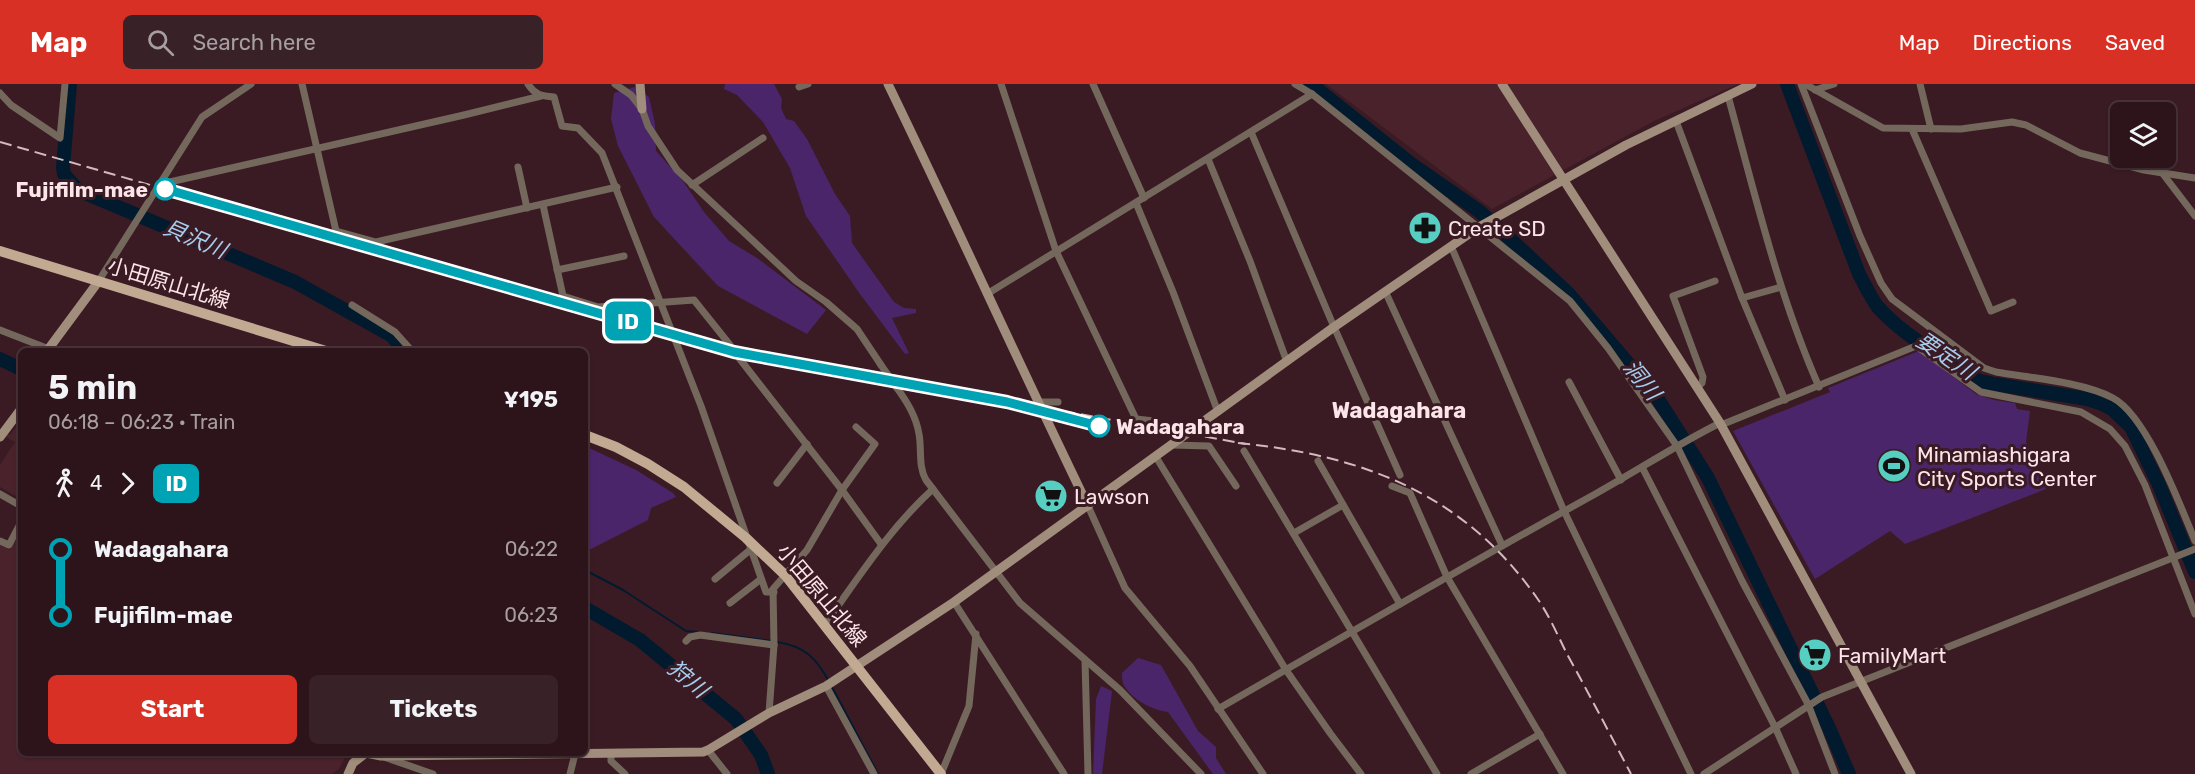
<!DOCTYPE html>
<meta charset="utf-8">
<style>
:root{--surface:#2c141a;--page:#382127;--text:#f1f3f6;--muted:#a69ea2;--line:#483339;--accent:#d93025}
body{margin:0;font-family:Rubik,"Noto Sans JP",sans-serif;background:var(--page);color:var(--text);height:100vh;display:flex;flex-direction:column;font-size:22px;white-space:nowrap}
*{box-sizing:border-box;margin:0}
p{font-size:20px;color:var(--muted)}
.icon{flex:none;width:33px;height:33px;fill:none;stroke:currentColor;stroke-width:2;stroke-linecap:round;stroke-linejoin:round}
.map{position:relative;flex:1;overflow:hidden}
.details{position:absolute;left:18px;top:264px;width:570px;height:408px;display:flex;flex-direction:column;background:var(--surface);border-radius:9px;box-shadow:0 2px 4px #0004,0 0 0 2px var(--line)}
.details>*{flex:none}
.badge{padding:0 12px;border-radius:9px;font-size:21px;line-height:39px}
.fabs{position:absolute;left:2110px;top:18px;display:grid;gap:12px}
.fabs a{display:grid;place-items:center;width:66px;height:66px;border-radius:9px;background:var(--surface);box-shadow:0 2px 4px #0004,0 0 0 2px var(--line);font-size:30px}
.map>.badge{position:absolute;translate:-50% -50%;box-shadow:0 0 0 3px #fff}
.legs{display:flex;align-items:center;gap:9px;height:66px;padding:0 30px;font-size:20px}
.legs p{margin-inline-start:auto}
.head{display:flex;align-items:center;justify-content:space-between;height:102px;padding:0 30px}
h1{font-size:33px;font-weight:700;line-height:45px}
.button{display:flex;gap:12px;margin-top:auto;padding:12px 30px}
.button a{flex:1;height:69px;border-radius:9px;background:var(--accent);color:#fff;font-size:24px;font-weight:700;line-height:69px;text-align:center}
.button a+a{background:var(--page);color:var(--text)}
ul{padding:0 30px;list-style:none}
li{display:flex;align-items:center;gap:21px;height:66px;font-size:22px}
li i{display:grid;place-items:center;width:9px;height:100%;margin:0 8px;background:currentColor}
li i::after{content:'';width:15px;height:15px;margin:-8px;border:4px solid;border-radius:50%;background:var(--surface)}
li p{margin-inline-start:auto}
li:first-child i{background:linear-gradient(#0000 50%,currentColor 0)}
li:last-child i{background:linear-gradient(currentColor 50%,#0000 0)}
header{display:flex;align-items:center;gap:36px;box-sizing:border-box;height:84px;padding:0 30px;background:var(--accent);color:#fff}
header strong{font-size:28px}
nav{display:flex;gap:33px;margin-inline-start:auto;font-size:21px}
.search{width:420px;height:54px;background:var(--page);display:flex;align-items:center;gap:15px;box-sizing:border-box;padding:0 21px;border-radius:9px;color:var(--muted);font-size:22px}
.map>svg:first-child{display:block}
</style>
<header>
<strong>Map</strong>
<div class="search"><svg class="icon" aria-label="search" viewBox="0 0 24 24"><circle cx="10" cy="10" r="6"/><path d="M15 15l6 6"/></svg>Search here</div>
<nav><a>Map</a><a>Directions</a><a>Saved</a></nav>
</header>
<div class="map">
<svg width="2195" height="690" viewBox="0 0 2195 690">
<rect width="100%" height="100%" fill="#3b1b23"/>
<g fill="#49222c">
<path d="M 1326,0 L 1738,0 L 1654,37 L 1492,125 Z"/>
<path d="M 21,336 L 21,415 L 0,403 L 0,381 L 15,358 L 5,352 L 6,349 L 10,351 Z"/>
<path d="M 21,448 L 21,669 L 347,669 L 339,685 L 332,690 L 0,690 L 0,460 L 10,466 Z"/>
</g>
<g fill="#4a256a">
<path d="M 725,0 L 774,0 L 782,15 L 781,24 L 786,35 L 794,37 L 807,55 L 835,110 L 850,132 L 852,159 L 894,218 L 904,224 L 916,225 L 916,229 L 892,234 L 909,269 L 905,270 L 860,210 L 806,132 L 790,84 L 763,38 L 737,11 L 724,5 Z"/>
<path d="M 635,3 L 649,13 L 655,40 L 656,67 L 683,97 L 704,128 L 729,157 L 757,174 L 826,226 L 807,250 L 718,202 L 654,133 L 618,62 L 611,35 L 614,9 Z"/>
<path d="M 1919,267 L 1976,310 L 1994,316 L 2015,319 L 2017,325 L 2030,327 L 2026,358 L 2046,405 L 1905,460 L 1890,447 L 1815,495 L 1733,347 L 1830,308 L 1828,304 Z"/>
<path d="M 585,362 L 636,386 L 673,409 L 676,413 L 651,424 L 648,436 L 591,465 L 585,464 Z"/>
<path d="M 1138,574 L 1161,581 L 1198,647 L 1216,663 L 1216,674 L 1226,690 L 1213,690 L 1168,628 C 1153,626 1134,617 1125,603 C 1122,599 1122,593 1122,589 Z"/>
<path d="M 1101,602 L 1112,607 L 1102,690 L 1093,690 L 1096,615 Z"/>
</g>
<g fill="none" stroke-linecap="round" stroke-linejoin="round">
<g stroke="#021a2e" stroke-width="2">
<path d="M 585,486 L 623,506 L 686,547 L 700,548"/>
<path d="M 712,549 L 772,557"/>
<path d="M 777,558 C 804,562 817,574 829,598"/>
<path d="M 832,603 L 878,690"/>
</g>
<g stroke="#021a2e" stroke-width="14">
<path d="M 70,0 L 63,83 L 64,90 L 78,106 L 295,198 L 392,252 L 404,267"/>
<path d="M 1311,0 L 1410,79 L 1479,127 L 1506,151 L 1569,210 L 1656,312 L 1708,394 L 1829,644 L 1849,690"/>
<path d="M 1787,0 L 1859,190 C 1865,201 1870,212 1877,222 C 1898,247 1939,271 1966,291 L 1980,297 L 1995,300 L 2087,315 L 2100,319 L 2112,325 L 2131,343 L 2159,401 L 2195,488"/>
<path d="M 0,275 L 21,285"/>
<path d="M 585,524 L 640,556 L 736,635 L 761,671 L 768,690"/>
</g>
<g stroke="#74685d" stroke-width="7">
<path d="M 302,0 L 336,147 L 376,158 L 617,103"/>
<path d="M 528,0 C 535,11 541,12 554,13 L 562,42 L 578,44 L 602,69 L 701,322 L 766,508 L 774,508"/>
<path d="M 615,0 L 631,11 L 642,25 L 648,42 L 677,86 L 796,197 L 826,218 L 857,245 L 881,281"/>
<path d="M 1001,0 L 1056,167 L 1136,335 L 1154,337"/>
<path d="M 1093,0 L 1144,114"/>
<path d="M 1295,0 L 1312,10 L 1544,196 L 1570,217 L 1608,264 L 1677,362 L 1742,497 L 1808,620 L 1835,690"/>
<path d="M 1801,0 L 1860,152 L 1881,199 L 1892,215 L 1984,284 L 1996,288 C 2031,294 2083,298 2113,314 C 2147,332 2180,421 2195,457"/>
<path d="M 1805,0 L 1883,44 L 1961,45 L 2012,38 L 2026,41 L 2080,69 L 2144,86 L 2195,94"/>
<path d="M 1920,0 L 1931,45"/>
<path d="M 799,3 L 808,0"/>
<path d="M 1815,6 L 1834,0"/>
<path d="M 0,9 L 11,21 L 60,54 L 65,0"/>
<path d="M 1728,12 C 1755,110 1778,210 1819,303"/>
<path d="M 1676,37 L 1742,214 L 1785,316"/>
<path d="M 1912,45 L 1991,227 L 2013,218"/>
<path d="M 1251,48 L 1334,243 L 1400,391"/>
<path d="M 1208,75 L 1250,177 L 1287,278"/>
<path d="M 518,83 L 527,124"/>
<path d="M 2163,90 L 2195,132"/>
<path d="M 161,100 L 464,31 L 541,12"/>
<path d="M 692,101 L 763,54"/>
<path d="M 1136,119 L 1173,208 L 1218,328"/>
<path d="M 543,121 L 563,212 L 598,223 L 694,216 L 730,261"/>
<path d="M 1451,162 L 1564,427 L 1691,690"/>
<path d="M 557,186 L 624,172"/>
<path d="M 98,198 L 202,33 L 251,0"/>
<path d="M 1385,207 L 1502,461"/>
<path d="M 987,210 L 1312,10"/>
<path d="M 1742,214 L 1781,203"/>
<path d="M 352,221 L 395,248 L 412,267"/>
<path d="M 0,246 L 49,265"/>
<path d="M 739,274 L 842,406 L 881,460"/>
<path d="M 1569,298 L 1621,396"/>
<path d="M 1697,303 L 1702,299 L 1703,293 L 1673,212 L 1715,197"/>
<path d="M 897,304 C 907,318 916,332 919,350 C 922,366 918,382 926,396 L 1020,519 L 1120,606 L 1201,690"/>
<path d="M 1037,318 L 1058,318"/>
<path d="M 1721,341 L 1916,262 L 1981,308 L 2081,328 L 2110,345 L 2125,362 L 2145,401 L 2195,530"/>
<path d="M 1172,361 L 1209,362 L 1236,402"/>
<path d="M 1244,367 L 1437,690"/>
<path d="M 1156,373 L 1286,586 L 1330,649 L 1361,690"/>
<path d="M 1318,377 L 1400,520"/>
<path d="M 1642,383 L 1775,643 L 1796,690"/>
<path d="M 777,399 L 807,360"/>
<path d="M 1392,402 L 1410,409 L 1447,493 L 1563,690"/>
<path d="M 0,410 L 21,422"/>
<path d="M 1088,422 L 1125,504 L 1190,582 L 1263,690"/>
<path d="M 1294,449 L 1343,421"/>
<path d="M 0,457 L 9,461 L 21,438"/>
<path d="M 715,495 L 750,466"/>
<path d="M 954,518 L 1064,690"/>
<path d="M 730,519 L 761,495"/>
<path d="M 825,540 C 859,493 890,444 933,405"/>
<path d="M 686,557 L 690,553 L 700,551 L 774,561"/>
<path d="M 1085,576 L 1088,690"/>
<path d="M 826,602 L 874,690"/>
<path d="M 1218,625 C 1344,552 1470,479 1597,409 C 1638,386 1678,360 1720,339"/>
<path d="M 769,629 L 774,561 L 773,505 L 807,466 L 842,406 L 875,360 L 856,343"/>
<path d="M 708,666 L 727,690"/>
<path d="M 611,669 L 611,677 L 625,690"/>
<path d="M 384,673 L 433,690"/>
<path d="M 570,690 L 575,670"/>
<path d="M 941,690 L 969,622 L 976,550"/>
<path d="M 1471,690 L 1540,650"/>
<path d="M 1704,690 L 1822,613 L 2195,465"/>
</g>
<g stroke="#a08d7b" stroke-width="9">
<path d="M 640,0 L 642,25"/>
<path d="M 888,0 C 956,140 1020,282 1088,422"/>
<path d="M 1502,0 L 1720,339 L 1911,690"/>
<path d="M 47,267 L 98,198"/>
<path d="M 0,353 L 21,325"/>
<path d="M 366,669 L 381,672 L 703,668 L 708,666 L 769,629 L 826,602 L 954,518 L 1334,243 L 1479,143 L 1626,61 L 1752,0"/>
<path d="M 348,690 L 353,679 L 366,669"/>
</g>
<g stroke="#c2aa92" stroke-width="10">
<path d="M 0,167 L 326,267"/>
<path d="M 585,351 L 616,363 L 648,380 L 684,403 L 746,454 L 785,491 L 941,690"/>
</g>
<g stroke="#d2b9be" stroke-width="2" stroke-dasharray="12 6" stroke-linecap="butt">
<path d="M 0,58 L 734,268 L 1246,360"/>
<path d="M 1238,359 C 1362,371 1463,409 1537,514 C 1549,531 1558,552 1567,570 C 1589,610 1610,650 1631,690"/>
</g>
<path stroke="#74685d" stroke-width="7" d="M 881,281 L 897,304"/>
</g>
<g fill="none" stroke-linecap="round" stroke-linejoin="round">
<g stroke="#fff" stroke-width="14">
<path id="line-1" d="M 165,105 L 734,268 L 1007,318 L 1099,342"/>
</g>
<use href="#line-1" stroke="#00a3b4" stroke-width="9"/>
</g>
<defs>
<g id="pharmacy-disc" transform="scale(1.725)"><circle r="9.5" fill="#57cec2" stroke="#3b1b23"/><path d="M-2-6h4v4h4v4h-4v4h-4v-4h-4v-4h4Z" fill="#111"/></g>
<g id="stadium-disc" transform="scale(1.725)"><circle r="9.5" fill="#57cec2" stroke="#3b1b23"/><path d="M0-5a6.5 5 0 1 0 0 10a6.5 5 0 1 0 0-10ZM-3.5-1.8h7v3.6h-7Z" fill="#111"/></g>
<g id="supermarket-disc" transform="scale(1.725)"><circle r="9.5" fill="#57cec2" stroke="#3b1b23"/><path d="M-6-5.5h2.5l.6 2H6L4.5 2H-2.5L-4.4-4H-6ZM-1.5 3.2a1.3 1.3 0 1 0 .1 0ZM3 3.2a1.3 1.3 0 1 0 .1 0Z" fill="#111"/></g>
</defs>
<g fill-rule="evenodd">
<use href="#pharmacy-disc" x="1425" y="144"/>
<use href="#stadium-disc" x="1894" y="382"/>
<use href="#supermarket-disc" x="1051" y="412"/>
<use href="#supermarket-disc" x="1815" y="571"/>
</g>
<g fill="#fff" stroke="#00a3b4" stroke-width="3">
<circle cx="165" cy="105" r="10"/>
<circle cx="1099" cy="342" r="10"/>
</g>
<g text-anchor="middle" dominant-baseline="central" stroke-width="6" stroke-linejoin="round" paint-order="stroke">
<g font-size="21" font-weight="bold" fill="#fce5e9" stroke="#3b1b23" text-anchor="end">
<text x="148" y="105">Fujifilm-mae</text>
<text x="1116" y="342" text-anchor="start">Wadagahara</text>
</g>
<g font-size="21" fill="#fce5e9" stroke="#3b1b23" text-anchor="start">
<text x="1448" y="144">Create SD</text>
<text x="1917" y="370">Minamiashigara<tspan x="1917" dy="24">City Sports Center</tspan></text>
<text x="1074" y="412">Lawson</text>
<text x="1838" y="571">FamilyMart</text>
</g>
<g font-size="21" fill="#fce5e9" stroke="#3b1b23">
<text transform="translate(169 199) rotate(17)">小田原山北線</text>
<text transform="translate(822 511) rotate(50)">小田原山北線</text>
</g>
<g font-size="22" font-style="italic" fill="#a6ccee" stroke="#3b1b23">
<text transform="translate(195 155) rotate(23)">貝沢川</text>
<text transform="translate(1946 272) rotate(34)">要定川</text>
<text transform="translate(1642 296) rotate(51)">洞川</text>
<text transform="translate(688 595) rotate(40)">狩川</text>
</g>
<g font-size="22" font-weight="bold" fill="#fce5e9" stroke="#3b1b23">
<text x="1399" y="326">Wadagahara</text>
</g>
</g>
</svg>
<div class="fabs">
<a><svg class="icon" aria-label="layers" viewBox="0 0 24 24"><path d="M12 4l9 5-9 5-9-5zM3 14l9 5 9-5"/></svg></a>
</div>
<b class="badge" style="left:628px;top:237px;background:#00a3b4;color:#fff">ID</b>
<section class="details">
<div class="head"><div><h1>5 min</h1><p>06:18 – 06:23 · Train</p></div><b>¥195</b></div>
<div class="legs"><svg class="icon" aria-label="walk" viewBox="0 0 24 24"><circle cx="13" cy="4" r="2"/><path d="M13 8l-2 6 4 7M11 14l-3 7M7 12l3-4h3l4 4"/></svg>4<svg class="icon" aria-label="forward" viewBox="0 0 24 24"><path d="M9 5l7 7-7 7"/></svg><b class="badge" style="background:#00a3b4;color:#fff">ID</b></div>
<ul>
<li><i style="color:#00a3b4"></i><b>Wadagahara</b><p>06:22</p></li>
<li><i style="color:#00a3b4"></i><b>Fujifilm-mae</b><p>06:23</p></li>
</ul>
<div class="button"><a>Start</a><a>Tickets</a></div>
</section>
</div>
